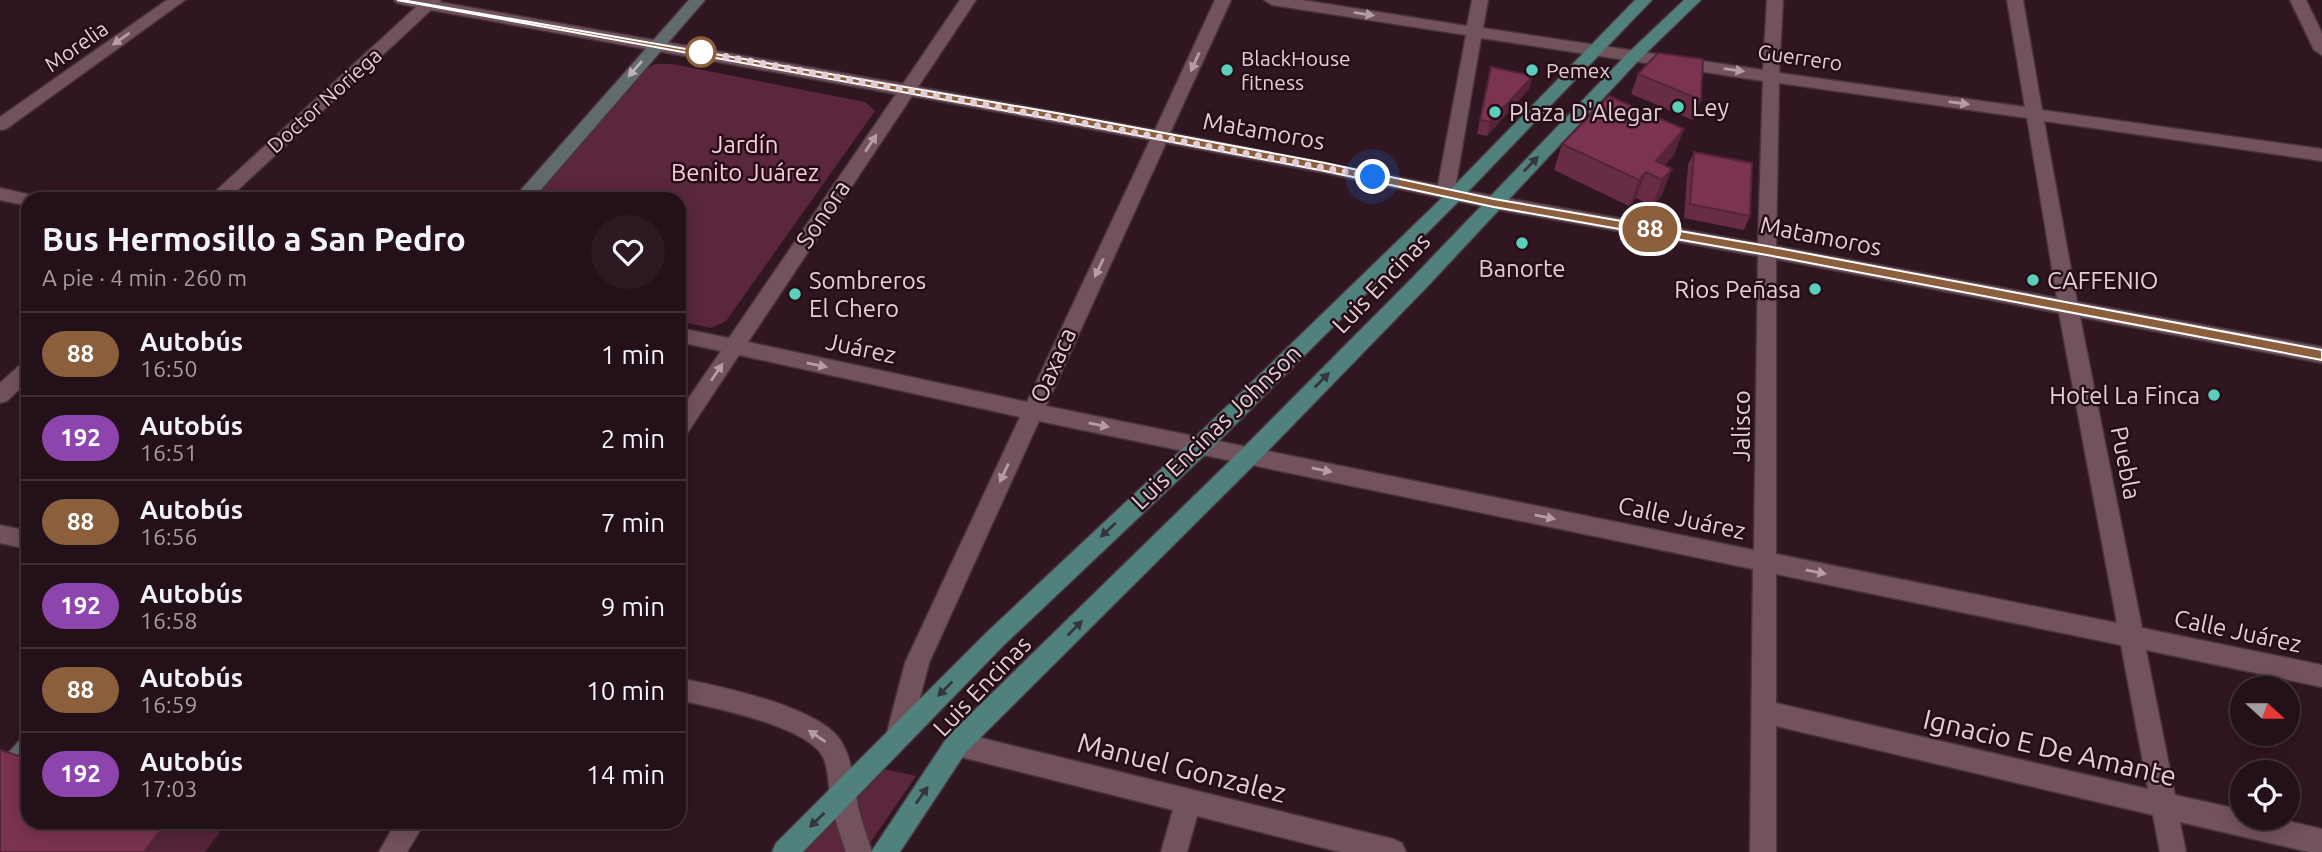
<!DOCTYPE html>
<html lang="es">
<meta charset="utf-8">
<style>
:root{--surface:#241018;--page:#2c1921;--text:#f1f3f6;--muted:#a39da2;--line:#413037}
body{margin:0;font-family:Ubuntu,sans-serif;background:var(--page);color:var(--text);height:100vh;display:flex;flex-direction:column;font-size:26px;white-space:nowrap}
*{box-sizing:border-box;margin:0}
p{font-size:23px;color:var(--muted)}
.icon{flex:none;width:38px;height:38px;fill:none;stroke:currentColor;stroke-width:2;stroke-linecap:round;stroke-linejoin:round}
.map{position:relative;flex:1;overflow:hidden}
.sheet{position:absolute;left:21px;top:192px;width:665px;height:637px;display:flex;flex-direction:column;background:var(--surface);border-radius:21px;box-shadow:0 4px 18px #0003,0 0 0 2px var(--line)}
.sheet>*{flex:none}
.badge{padding:0 14px;border-radius:23px;font-size:24px;line-height:46px}
.needle{width:46px;rotate:111deg}
.buttons{position:absolute;left:2230px;top:676px;display:grid;gap:14px}
.buttons a{display:grid;place-items:center;width:70px;height:70px;border-radius:50%;background:var(--surface);box-shadow:0 4px 18px #0003,0 0 0 2px var(--line);font-size:35px}
.you{position:absolute;width:35px;height:35px;margin:-18px;border:5px solid #fff;border-radius:50%;background:#1a73e8;box-shadow:0 0 0 10px #1a73e833}
.map>.badge{position:absolute;translate:-50% -50%;box-shadow:0 0 0 4px #fff}
.round{display:grid;place-items:center;flex:none;width:74px;height:74px;border-radius:37px;background:var(--page)}
.summary{display:flex;align-items:center;justify-content:space-between;height:119px;padding:0 21px}
h1{font-size:33px;font-weight:600;line-height:52px}
ul{padding:0;list-style:none}
li{display:flex;align-items:center;gap:21px;height:84px;padding:0 21px;border-top:2px solid var(--line)}
li div{flex:1}
li b{display:block;font-size:26px}
li em{font-style:normal}
li .badge{min-width:77px;font-weight:700;text-align:center}
.map>svg:first-child{display:block}
</style>
<div class="map">
<svg width="2322" height="852" viewBox="0 0 2322 852">
<rect width="100%" height="100%" fill="#301620"/>
<g fill="#5a273c">
<path d="M 655,64 L 672,64 L 865,102 L 875,111 L 726,321 L 711,328 L 679,321 L 679,200 L 529,200 L 643,71 Z"/>
<path d="M 880,768 L 916,776 L 864,852 L 801,852 Z"/>
</g>
<g fill="none" stroke-linecap="round" stroke-linejoin="round">
<g stroke="#48333b" stroke-width="3">
<g id="street">
<path d="M 167,0 L 185,0 L 6,129 L 0,130 L 0,117 Z"/>
<path d="M 394,0 L 441,0 L 439,2 L 903,84 L 960,0 L 976,0 L 918,87 L 1155,130 L 1215,0 L 1231,0 L 1170,133 L 1438,185 L 1466,35 L 1272,5 L 1264,0 L 1302,0 L 1467,26 L 1472,0 L 1488,0 L 1483,28 L 1763,70 L 1767,0 L 1783,0 L 1779,73 L 2025,107 L 2007,0 L 2023,0 L 2042,110 L 2322,149 L 2322,161 L 2044,121 L 2077,302 L 2322,347 L 2322,363 L 2080,317 L 2142,628 L 2322,665 L 2322,687 L 2146,650 L 2175,795 L 2242,810 L 2242,817 L 2271,817 L 2322,829 L 2322,852 L 2309,852 L 2180,822 L 2186,852 L 2160,852 L 2153,815 L 1776,726 L 1776,852 L 1750,852 L 1753,569 L 1039,421 L 929,663 L 908,744 L 899,748 L 890,744 L 886,736 L 905,663 L 1020,417 L 739,355 L 686,435 L 679,437 L 679,412 L 721,351 L 679,342 L 679,328 L 729,338 L 896,94 L 431,10 L 227,200 L 206,200 L 416,7 L 397,3 ZM 1481,38 L 1763,81 L 1758,243 L 1455,189 ZM 1779,83 L 2027,118 L 2057,298 L 1776,246 ZM 912,96 L 1150,140 L 1027,402 L 748,342 ZM 1166,143 L 1325,173 L 1494,209 L 1758,256 L 1754,550 L 1046,406 ZM 1776,259 L 2059,313 L 2117,623 L 1776,554 ZM 1776,574 L 2121,645 L 2148,789 L 1776,703 Z"/>
<path d="M 2290,0 L 2306,0 L 2322,33 L 2322,55 L 2314,50 Z"/>
<path d="M 0,188 L 36,196 L 39,200 L 28,200 L 28,206 L 0,200 Z"/>
<path d="M 28,361 L 28,381 L 7,401 L 0,403 L 0,383 L 21,364 Z"/>
<path d="M 0,525 L 28,531 L 28,549 L 0,543 Z"/>
<path d="M 679,678 C 718,686 823,707 842,743 C 852,760 853,780 857,800 C 860,818 867,835 872,852 L 846,852 C 840,835 834,818 831,800 C 828,786 829,769 823,757 C 808,726 711,707 679,700 Z"/>
<path d="M 957,732 L 1393,839 L 1402,843 L 1406,852 L 1340,852 L 1197,816 L 1187,852 L 1161,852 L 1173,810 L 957,756 L 948,752 L 944,744 L 948,736 Z"/>
<path d="M 396,822 L 425,822 L 407,852 L 379,852 Z"/>
</g>
</g>
<g stroke="#48333b" stroke-width="3">
<g id="secondary">
<path d="M 689,0 L 705,0 L 532,200 L 512,200 Z"/>
<path d="M 28,737 L 28,768 L 9,790 L 0,793 L 0,762 L 19,741 Z"/>
</g>
</g>
<g stroke="#48333b" stroke-width="3">
<g id="primary">
<path d="M 1635,0 L 1652,0 L 1461,199 L 1209,451 L 1003,646 L 803,852 L 772,852 L 776,843 L 987,632 L 1193,439 L 1449,191 Z"/>
<path d="M 1684,0 L 1701,0 L 1639,60 L 1427,287 L 1258,461 L 966,752 L 900,852 L 871,852 L 948,736 L 1242,449 L 1413,277 L 1627,54 Z"/>
</g>
</g>
<use href="#street" fill="#72525d" fill-rule="evenodd"/>
<use href="#secondary" fill="#616a6d" fill-rule="evenodd"/>
<use href="#primary" fill="#50817d" fill-rule="evenodd"/>
</g>
<g fill="#692c45">
<path d="M 1491,67 L 1529,89 L 1487,136 L 1477,134 Z"/>
<path d="M 1638,74 L 1701,100 L 1693,120 L 1631,94 Z"/>
<path d="M 1562,144 L 1674,155 L 1665,165 L 1662,195 L 1652,206 L 1636,198 L 1629,206 L 1554,170 Z"/>
<path d="M 1694,152 L 1750,216 L 1744,230 L 1684,218 L 1688,165 Z"/>
</g>
<g fill="#552438">
<path d="M 1533,76 L 1529,89 L 1487,136 L 1490,122 Z"/>
<path d="M 1684,129 L 1674,155 L 1655,176 L 1656,161 Z"/>
<path d="M 1672,169 L 1662,195 L 1652,206 L 1662,180 Z"/>
<path d="M 1646,172 L 1636,198 L 1629,206 L 1639,180 Z"/>
<path d="M 167,822 L 206,822 L 220,832 L 205,852 L 144,852 Z"/>
</g>
<g fill="#7a3350" stroke="#552438" stroke-width="2">
<path d="M 1658,53 L 1703,59 L 1701,100 L 1638,74 Z"/>
<path d="M 1491,67 L 1533,76 L 1490,122 L 1480,120 Z"/>
<path d="M 1609,96 L 1684,129 L 1656,161 L 1672,169 L 1662,180 L 1646,172 L 1639,180 L 1562,144 Z"/>
<path d="M 1694,152 L 1752,163 L 1750,216 L 1690,204 Z"/>
<path d="M 0,750 L 28,759 L 28,822 L 167,822 L 144,852 L 0,852 Z"/>
</g>
<defs><path id="oneway-solid" d="M-6-.8H1V-3.2L6.5 0L1 3.2V.8H-6Z" transform="scale(1.75)"/></defs>
<g fill="#b59da5">
<use href="#oneway-solid" transform="translate(1364 14) rotate(9)"/>
<use href="#oneway-solid" transform="translate(121 39) rotate(145)"/>
<use href="#oneway-solid" transform="translate(1195 62) rotate(114)"/>
<use href="#oneway-solid" transform="translate(1734 70) rotate(8)"/>
<use href="#oneway-solid" transform="translate(1959 103) rotate(8)"/>
<use href="#oneway-solid" transform="translate(871 143) rotate(-57)"/>
<use href="#oneway-solid" transform="translate(1099 268) rotate(115)"/>
<use href="#oneway-solid" transform="translate(817 365) rotate(12)"/>
<use href="#oneway-solid" transform="translate(717 372) rotate(-56)"/>
<use href="#oneway-solid" transform="translate(1099 425) rotate(11)"/>
<use href="#oneway-solid" transform="translate(1322 470) rotate(12)"/>
<use href="#oneway-solid" transform="translate(1004 473) rotate(115)"/>
<use href="#oneway-solid" transform="translate(1545 517) rotate(12)"/>
<use href="#oneway-solid" transform="translate(1816 572) rotate(11)"/>
<use href="#oneway-solid" transform="translate(817 736) rotate(-146)"/>
</g>
<use fill="#bbb1b6" href="#oneway-solid" transform="translate(635 69) rotate(131)"/>
<g fill="#35363b">
<use href="#oneway-solid" transform="translate(1531 164) rotate(-46)"/>
<use href="#oneway-solid" transform="translate(1322 380) rotate(-46)"/>
<use href="#oneway-solid" transform="translate(1108 530) rotate(137)"/>
<use href="#oneway-solid" transform="translate(1075 628) rotate(-45)"/>
<use href="#oneway-solid" transform="translate(945 689) rotate(135)"/>
<use href="#oneway-solid" transform="translate(922 795) rotate(-55)"/>
<use href="#oneway-solid" transform="translate(817 820) rotate(136)"/>
</g>
<path fill="#8b5e3c" stroke="#fff" stroke-width="2" d="M 397,0 L 402,0 L 1062,114 L 1325,163 L 1494,199 L 1767,246 L 2322,350 L 2322,360 L 1767,255 L 1494,207 L 1325,171 L 1062,121 Z"/>
<g fill="none" stroke-linecap="round" stroke-linejoin="round">
<path stroke="#e2cfd5" stroke-width="7" stroke-dasharray="0 12.6" d="M 701,52 L 1373,177"/>
</g>
<circle fill="#fff" stroke="#8b5e3c" stroke-width="3.5" cx="701" cy="52" r="14"/>
<g fill="#5bcebc" stroke="#260d17" stroke-width="2.5">
<circle cx="1227" cy="70" r="7"/>
<circle cx="1532" cy="70" r="7"/>
<circle cx="1678" cy="107" r="7"/>
<circle cx="1495" cy="112" r="7"/>
<circle cx="1522" cy="243" r="7"/>
<circle cx="2033" cy="280" r="7"/>
<circle cx="1815" cy="289" r="7"/>
<circle cx="795" cy="294" r="7"/>
<circle cx="2214" cy="395" r="7"/>
</g>
<g text-anchor="middle" dominant-baseline="central" stroke-width="5" stroke-linejoin="round" paint-order="stroke">
<g font-size="21" fill="#e2cfd5" stroke="#260d17">
<text transform="translate(76 46) rotate(-35)">Morelia</text>
<text transform="translate(1800 57) rotate(8)">Guerrero</text>
<text transform="translate(324 100) rotate(-42)">Doctor Noriega</text>
</g>
<g font-size="21" fill="#e2cfd5" stroke="#260d17" text-anchor="start">
<text x="1241" y="58">BlackHouse<tspan x="1241" dy="24">fitness</tspan></text>
<text x="1546" y="70">Pemex</text>
</g>
<g font-size="24" fill="#e2cfd5" stroke="#260d17" text-anchor="start">
<text x="1692" y="107">Ley</text>
<text x="1509" y="112">Plaza D'Alegar</text>
<text x="1522" y="268" text-anchor="middle">Banorte</text>
<text x="809" y="280">Sombreros<tspan x="809" dy="28">El Chero</tspan></text>
<text x="2047" y="280">CAFFENIO</text>
<text x="1801" y="289" text-anchor="end">Rios Peñasa</text>
<text x="2200" y="395" text-anchor="end">Hotel La Finca</text>
</g>
<g font-size="24" fill="#e2cfd5" stroke="#260d17">
<text transform="translate(1264 131) rotate(10)">Matamoros</text>
<text transform="translate(823 214) rotate(-56)">Sonora</text>
<text transform="translate(1821 236) rotate(11)">Matamoros</text>
<text transform="translate(1381 283) rotate(-46)">Luis Encinas</text>
<text transform="translate(861 348) rotate(12)">Juárez</text>
<text transform="translate(1053 365) rotate(-66)">Oaxaca</text>
<text transform="translate(1741 426) rotate(-90)">Jalisco</text>
<text transform="translate(1216 427) rotate(-44)">Luis Encinas Johnson</text>
<text transform="translate(2126 463) rotate(79)">Puebla</text>
<text transform="translate(1682 518) rotate(12)">Calle Juárez</text>
<text transform="translate(2238 631) rotate(12)">Calle Juárez</text>
<text transform="translate(982 686) rotate(-46)">Luis Encinas</text>
</g>
<g font-size="24" fill="#f9ccdb" stroke="#260d17">
<text x="745" y="144">Jardín<tspan x="745" dy="28">Benito Juárez</tspan></text>
</g>
<g font-size="28" fill="#e2cfd5" stroke="#260d17">
<text transform="translate(2050 747) rotate(13)">Ignacio E De Amante</text>
<text transform="translate(1182 767) rotate(14)">Manuel Gonzalez</text>
</g>
</g>
</svg>
<div class="buttons">
<a><svg class="needle" viewBox="-14 -14 28 28"><path d="M0-13l5 13h-10z" fill="#e53935"/><path d="M0 13l5-13h-10z" fill="#a39da2"/></svg></a>
<a><svg class="icon" aria-label="locate" viewBox="0 0 24 24"><circle cx="12" cy="12" r="6"/><path d="M12 2v4M12 18v4M2 12h4M18 12h4"/></svg></a>
</div>
<div class="you" style="left:1373px;top:177px"></div>
<b class="badge" style="left:1650px;top:229px;background:#8b5e3c;color:#fff">88</b>
<section class="sheet">
<div class="summary"><div><h1>Bus Hermosillo a San Pedro</h1><p>A pie · 4 min · 260 m</p></div><a class="round"><svg class="icon" aria-label="heart" viewBox="0 0 24 24"><path d="M12 20l-8-8c-3-5 5-10 8-4 3-6 11-1 8 4z"/></svg></a></div>
<ul>
<li><span class="badge" style="background:#8b5e3c;color:#fff">88</span><div><b>Autobús</b><p>16:50</p></div><em>1 min</em></li>
<li><span class="badge" style="background:#8e44ad;color:#fff">192</span><div><b>Autobús</b><p>16:51</p></div><em>2 min</em></li>
<li><span class="badge" style="background:#8b5e3c;color:#fff">88</span><div><b>Autobús</b><p>16:56</p></div><em>7 min</em></li>
<li><span class="badge" style="background:#8e44ad;color:#fff">192</span><div><b>Autobús</b><p>16:58</p></div><em>9 min</em></li>
<li><span class="badge" style="background:#8b5e3c;color:#fff">88</span><div><b>Autobús</b><p>16:59</p></div><em>10 min</em></li>
<li><span class="badge" style="background:#8e44ad;color:#fff">192</span><div><b>Autobús</b><p>17:03</p></div><em>14 min</em></li>
</ul>
</section>
</div>
